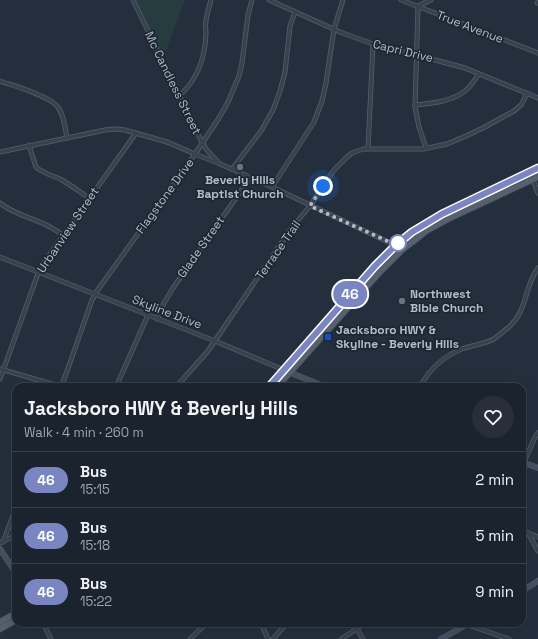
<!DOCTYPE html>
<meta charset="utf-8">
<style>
:root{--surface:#1b232e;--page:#282f3a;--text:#f1f3f6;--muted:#a0a4aa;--line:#39404a}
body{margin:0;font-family:"Space Grotesk",sans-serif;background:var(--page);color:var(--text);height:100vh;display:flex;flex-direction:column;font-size:15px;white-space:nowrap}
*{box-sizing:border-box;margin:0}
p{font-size:13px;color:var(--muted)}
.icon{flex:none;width:22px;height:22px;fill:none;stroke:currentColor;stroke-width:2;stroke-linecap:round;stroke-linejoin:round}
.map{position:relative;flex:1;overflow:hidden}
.panel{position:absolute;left:12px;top:383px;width:514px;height:244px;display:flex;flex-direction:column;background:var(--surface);border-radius:12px;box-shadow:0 4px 16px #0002,0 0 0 1px var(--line)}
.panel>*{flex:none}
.badge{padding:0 8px;border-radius:13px;font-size:14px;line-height:26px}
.you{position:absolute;width:20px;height:20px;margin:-10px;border:3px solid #fff;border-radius:50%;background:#1a73e8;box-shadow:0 0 0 6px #1a73e833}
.map>.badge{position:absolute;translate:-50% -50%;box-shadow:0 0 0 2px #fff}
.round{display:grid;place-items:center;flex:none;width:42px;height:42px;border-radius:21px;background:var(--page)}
.headline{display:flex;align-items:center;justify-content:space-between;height:68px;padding:0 12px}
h1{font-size:19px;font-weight:800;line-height:30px}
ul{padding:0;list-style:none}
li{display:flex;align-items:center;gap:12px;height:56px;padding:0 12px;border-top:1px solid var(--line)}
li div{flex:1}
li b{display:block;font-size:15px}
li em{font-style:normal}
li .badge{min-width:44px;font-weight:700;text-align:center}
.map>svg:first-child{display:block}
</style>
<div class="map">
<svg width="538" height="639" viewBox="0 0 538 639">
<rect width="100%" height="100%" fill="#242f3e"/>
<path fill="#263c3f" d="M 136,0 L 185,0 L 163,58 Z"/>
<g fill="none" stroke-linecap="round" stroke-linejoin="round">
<g stroke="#565f6c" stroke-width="5">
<g id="street">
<path d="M 133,0 L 200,138 L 206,149 L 218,162"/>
<path d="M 269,0 L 340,32 L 359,39 L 373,44 L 439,61 L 465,68 L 538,98"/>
<path d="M 401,0 L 538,53"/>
<path d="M 537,3 L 538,2"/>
<path d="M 0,81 C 14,86 47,95 57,106 C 64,114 65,128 67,138"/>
<path d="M 180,95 C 198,79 205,57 206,34 C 206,30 205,26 206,21 C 207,14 209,7 211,0"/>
<path d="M 415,105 C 432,103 451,102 465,91 C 471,87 474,80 479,74"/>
<path d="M 29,145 L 36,167 C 42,173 54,176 62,180 C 72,186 80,192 89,198"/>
<path d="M 426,148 L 419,127 L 415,107 L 418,6 L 431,0"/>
<path d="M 368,149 L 373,44"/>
<path d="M 0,152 L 105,130 L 115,129 L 125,130 L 167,142 L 195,154 L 218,163 L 272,187 L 403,249"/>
<path d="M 232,169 L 261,131 L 273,110 L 280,91 L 285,72 L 290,26 L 295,12"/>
<path d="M 530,172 L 538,193"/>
<path d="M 272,187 L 314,122 L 322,101 L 326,83 L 334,29 L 343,0"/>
<path d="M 0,203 C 12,213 29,217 44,224 C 51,227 57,231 63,235"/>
<path d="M 0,257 L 215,341 L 284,370"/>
<path d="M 157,319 L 164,303 L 173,288 L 250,178"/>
<path d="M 0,369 L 62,387"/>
<path d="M 0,379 L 40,268 L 136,133"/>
<path d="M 61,387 L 66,374 L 92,300 L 97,291 L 195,154 L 219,118 L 228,102 L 239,76 L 242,63 L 248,15 L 252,0"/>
<path d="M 116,387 L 148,315"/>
<path d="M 176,387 L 208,351 L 290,230 L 310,206 L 334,170 L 347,157 L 352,153 L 363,149 L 423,149 L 447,144 L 466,136 L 483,128 L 514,111 L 522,104 L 527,93"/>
<path d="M 420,387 C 429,370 444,356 462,349 C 472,345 485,344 494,339 C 499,335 504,331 509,327 C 528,310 524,287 538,268"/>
<path d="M 524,462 L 535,437 L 538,433"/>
<path d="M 522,531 L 538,537"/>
<path d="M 528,533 L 538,551"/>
<path d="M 3,542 L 16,508"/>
<path d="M 0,543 L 16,535"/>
<path d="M 43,623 L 51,639"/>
<path d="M 261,623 L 268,639"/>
<path d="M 462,623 L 509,639"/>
<path d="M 357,629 L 363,639"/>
<path d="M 190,639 L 207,623"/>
<path d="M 273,639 L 287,623"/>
<path d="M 341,639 L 361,626 L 364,623"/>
</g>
</g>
<g stroke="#565f6c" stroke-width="6">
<g id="secondary">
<path d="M 286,371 L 326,387"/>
<path d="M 522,462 L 538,468"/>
<path d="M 0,549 L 16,573"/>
<path d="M 522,591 L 538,581"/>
<path d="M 441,639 L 469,623"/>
</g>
</g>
<g stroke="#414a57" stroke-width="7">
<g id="primary">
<path d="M 269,387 L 375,267 L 396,245 L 412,232 L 442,214 L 538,168"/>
<path d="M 277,387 L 380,272 L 403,249 L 415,240 L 426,231 L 450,218 L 538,177"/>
<path d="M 0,622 L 16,613"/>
<path d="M 0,629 L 16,620"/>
</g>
</g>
<use href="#street" stroke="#38414e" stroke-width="3.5"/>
<use href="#secondary" stroke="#465061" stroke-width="5"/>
<use href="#primary" stroke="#56606e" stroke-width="5.5"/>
</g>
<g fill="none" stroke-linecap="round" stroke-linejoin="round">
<g stroke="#fff" stroke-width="9">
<path id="line" d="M 269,387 L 375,266 L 396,245 L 412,232 L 442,214 L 538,168"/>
</g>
<use href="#line" stroke="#7986c2" stroke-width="6"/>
<path stroke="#b4bcc9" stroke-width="4" stroke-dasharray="0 7.2" d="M 323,186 L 310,206 L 396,245 L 398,243"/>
</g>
<g fill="#6b7280" stroke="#1d2633" stroke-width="1.5">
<circle cx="240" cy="167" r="4"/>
<circle cx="402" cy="301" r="4"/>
</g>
<circle fill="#fff" stroke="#7986c2" stroke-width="2" cx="398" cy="243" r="8"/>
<rect fill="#1a4fb4" stroke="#1d2633" stroke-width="1.5" x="324" y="333" width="8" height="8" rx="2"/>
<g text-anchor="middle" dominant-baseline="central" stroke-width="3.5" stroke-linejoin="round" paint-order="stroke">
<g font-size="12" fill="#b4bcc9" stroke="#1d2633">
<text transform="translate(470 27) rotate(21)">True Avenue</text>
<text transform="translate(403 51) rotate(14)">Capri Drive</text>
<text transform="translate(173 83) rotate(64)">Mc Candless Street</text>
<text transform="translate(165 196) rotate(-54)">Flagstone Drive</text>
<text transform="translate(68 230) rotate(-56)">Urbanview Street</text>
<text transform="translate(201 247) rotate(-55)">Glade Street</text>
<text transform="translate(278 250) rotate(-55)">Terrace Trail</text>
<text transform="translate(167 312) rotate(21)">Skyline Drive</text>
</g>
<g font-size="12" font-weight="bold" fill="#b4bcc9" stroke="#1d2633" text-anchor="start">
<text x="240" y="180" text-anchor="middle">Beverly Hills<tspan x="240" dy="14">Baptist Church</tspan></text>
<text x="410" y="294">Northwest<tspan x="410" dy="14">Bible Church</tspan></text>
<text x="336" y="330">Jacksboro HWY &amp;<tspan x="336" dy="14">Skyline - Beverly Hills</tspan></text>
</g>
</g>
</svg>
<div class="you" style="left:323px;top:186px"></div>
<b class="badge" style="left:350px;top:294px;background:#7986c2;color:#fff">46</b>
<section class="panel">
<div class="headline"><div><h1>Jacksboro HWY &amp; Beverly Hills</h1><p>Walk · 4 min · 260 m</p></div><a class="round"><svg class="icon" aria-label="heart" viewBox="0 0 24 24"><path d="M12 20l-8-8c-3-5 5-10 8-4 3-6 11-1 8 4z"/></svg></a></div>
<ul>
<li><span class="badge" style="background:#7986c2;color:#fff">46</span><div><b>Bus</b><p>15:15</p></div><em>2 min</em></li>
<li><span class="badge" style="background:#7986c2;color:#fff">46</span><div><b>Bus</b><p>15:18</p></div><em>5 min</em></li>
<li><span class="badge" style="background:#7986c2;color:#fff">46</span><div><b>Bus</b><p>15:22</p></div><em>9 min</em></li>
</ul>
</section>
</div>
